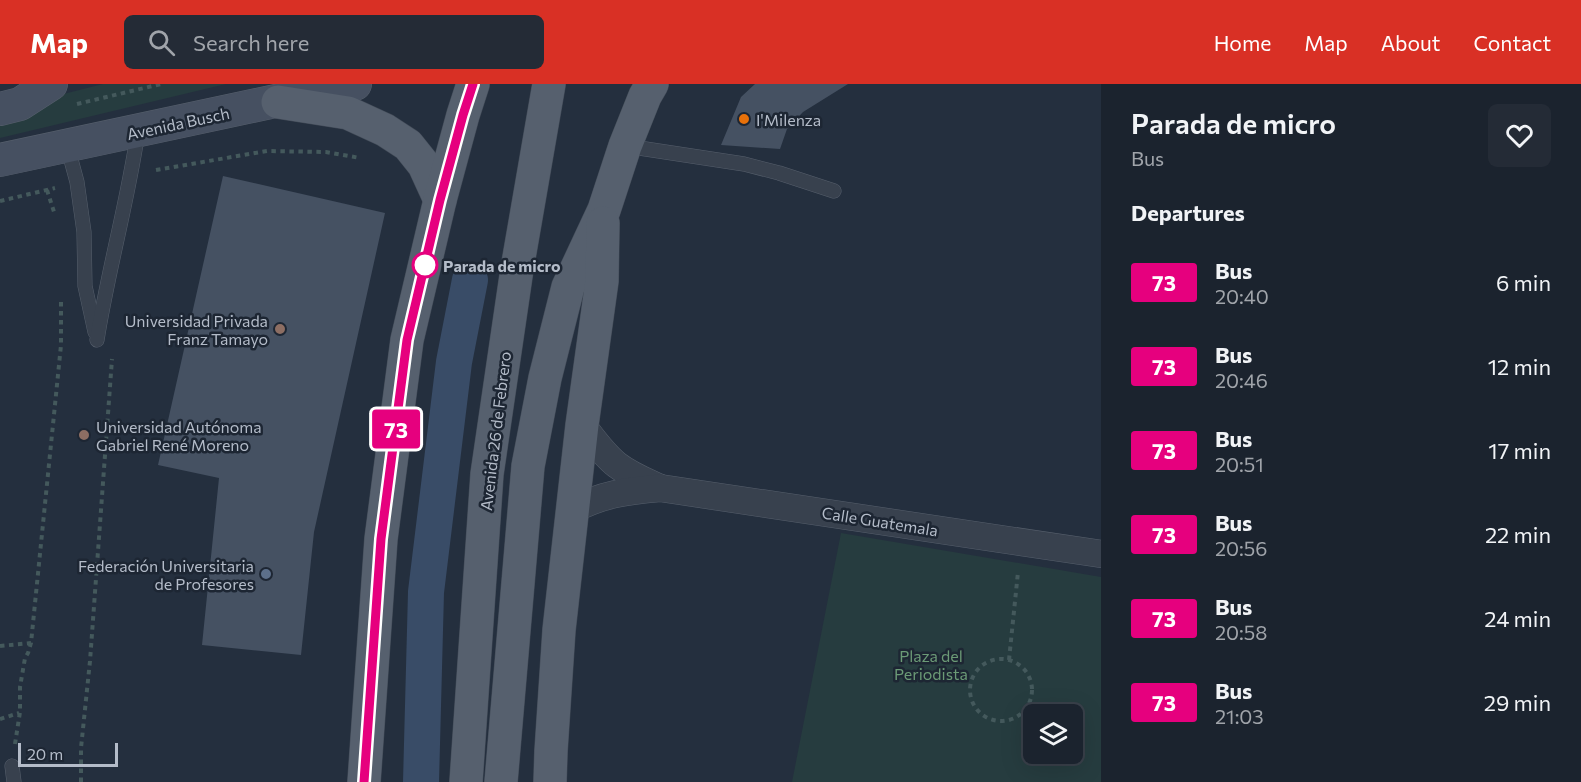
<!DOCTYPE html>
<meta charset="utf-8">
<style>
:root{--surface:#1b232e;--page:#242b36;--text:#f1f3f6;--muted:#a0a4aa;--line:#39404a;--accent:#d93025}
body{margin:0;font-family:Commissioner,sans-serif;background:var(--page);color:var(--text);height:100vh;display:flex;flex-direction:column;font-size:22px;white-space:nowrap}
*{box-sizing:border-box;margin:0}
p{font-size:20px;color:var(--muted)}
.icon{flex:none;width:33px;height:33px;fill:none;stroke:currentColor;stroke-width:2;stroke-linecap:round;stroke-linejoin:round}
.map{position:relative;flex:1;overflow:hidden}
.details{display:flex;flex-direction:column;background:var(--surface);width:480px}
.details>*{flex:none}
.badge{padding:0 12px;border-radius:4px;font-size:21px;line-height:39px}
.buttons{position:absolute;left:1023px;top:620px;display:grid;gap:12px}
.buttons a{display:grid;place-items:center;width:60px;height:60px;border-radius:9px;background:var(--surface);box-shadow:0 6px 24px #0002,0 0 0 2px var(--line);font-size:30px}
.scale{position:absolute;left:18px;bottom:15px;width:100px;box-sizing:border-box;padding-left:6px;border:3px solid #b4bcc9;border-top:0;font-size:16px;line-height:21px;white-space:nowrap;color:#b4bcc9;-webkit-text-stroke:4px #1d2633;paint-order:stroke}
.map>.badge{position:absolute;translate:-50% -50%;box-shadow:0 0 0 3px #fff}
h2{padding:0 30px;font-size:22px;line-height:54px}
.round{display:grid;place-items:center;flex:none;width:63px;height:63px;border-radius:9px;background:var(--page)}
.headline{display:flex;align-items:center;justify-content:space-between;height:102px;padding:0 30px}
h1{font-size:28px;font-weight:600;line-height:45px}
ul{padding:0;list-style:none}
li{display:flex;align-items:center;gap:18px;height:84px;padding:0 30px}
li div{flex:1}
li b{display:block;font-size:22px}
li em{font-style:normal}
li .badge{min-width:66px;font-weight:700;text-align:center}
header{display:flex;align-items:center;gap:36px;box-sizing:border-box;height:84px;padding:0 30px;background:var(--accent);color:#fff}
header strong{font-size:28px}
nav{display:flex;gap:33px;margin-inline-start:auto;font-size:21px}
.search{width:420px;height:54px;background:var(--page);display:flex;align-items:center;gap:15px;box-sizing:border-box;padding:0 21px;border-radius:9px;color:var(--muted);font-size:22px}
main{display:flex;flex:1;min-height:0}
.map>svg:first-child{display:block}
</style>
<header>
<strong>Map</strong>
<div class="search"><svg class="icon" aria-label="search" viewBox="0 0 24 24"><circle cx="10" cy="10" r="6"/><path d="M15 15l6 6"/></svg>Search here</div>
<nav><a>Home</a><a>Map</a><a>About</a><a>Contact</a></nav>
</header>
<main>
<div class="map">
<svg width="1101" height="698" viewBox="0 0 1101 698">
<rect width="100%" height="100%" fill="#242f3e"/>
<g fill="#263c3f" fill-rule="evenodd">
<path d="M 103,0 L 226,0 L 0,54 L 0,26 Z"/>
<path d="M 841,449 L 1101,493 L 1101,698 L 792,698 ZM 1034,630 L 1072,630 L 1072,669 L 1034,669 Z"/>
</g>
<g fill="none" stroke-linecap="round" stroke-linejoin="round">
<path stroke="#394c67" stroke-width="36" d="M 421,698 L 426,508 L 454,278 L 470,196"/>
</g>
<g fill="#455162">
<path d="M 755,0 L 848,0 L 803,28 L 787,45 L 780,65 L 721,61 L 741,13 Z"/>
<path d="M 223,92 L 385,129 L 314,448 L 301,571 L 202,561 L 219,394 L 158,381 Z"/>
</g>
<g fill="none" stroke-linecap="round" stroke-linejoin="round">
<g stroke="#565f6c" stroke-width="15">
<g id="lane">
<path d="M 67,61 L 77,98 L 84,148 L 85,202 L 95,248"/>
<path d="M 626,62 L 744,80 L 779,89 L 834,107"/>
<path d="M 97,256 C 108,186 128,117 138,47"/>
<path d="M 12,682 L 14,698"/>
</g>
</g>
<g stroke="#565f6c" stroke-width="28">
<g id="street">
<path d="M 582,341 C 593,355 603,370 617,381 C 630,391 645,397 660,404"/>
<path d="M 572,426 C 603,410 626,407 660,404 L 1101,470"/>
</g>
</g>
<g stroke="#565f6c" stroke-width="34">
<g id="secondary">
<path d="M 0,25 L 20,20 L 51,0"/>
<path d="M 0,76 L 355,0"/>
</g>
</g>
<g stroke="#414a57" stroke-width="34">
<g id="primary">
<path d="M 278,18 L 348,29 L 385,46 L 408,61 L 424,81 L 440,116"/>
<path d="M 364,698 L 381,455 L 407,256 L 440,116 L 463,31 L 473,0"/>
<path d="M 466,698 L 487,390 L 517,185 L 549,0"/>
<path d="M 501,698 L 528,382 L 545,294 L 568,203 L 604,126 L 625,62 L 645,12 L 652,0"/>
<path d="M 550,698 L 551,667 L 559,546 L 582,341 L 602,197 L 603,139"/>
</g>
</g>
<g stroke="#44595c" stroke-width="4" stroke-dasharray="4.5 4.5" stroke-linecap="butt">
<path d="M 77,20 L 161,0"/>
<path d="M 156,86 L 267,67 L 326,68 L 360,74"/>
<path d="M 47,106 L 55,131"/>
<path d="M 0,117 L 55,104"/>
<path d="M 0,562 L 31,559"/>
<circle cx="1001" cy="606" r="31"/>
<path d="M 1009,576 L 1018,488"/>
<path d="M 0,635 L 19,629"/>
<path d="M 15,660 L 20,628 L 20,603 L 25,574 L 28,569 L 31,559 L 61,261 L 61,215"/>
<path d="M 81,698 L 81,664 L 90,577 L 112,275"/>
</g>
<use href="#lane" stroke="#38414e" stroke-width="14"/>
<use href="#street" stroke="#38414e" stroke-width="27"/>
<use href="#secondary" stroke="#465061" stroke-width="33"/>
<use href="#primary" stroke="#56606e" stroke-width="33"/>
</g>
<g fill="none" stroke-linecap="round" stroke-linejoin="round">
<g stroke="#fff" stroke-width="14">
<path id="line" d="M 364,698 L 381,455 L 407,256 L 440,116 L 463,31 L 473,0"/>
</g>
<use href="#line" stroke="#e6007e" stroke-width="9"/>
</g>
<circle fill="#e8710a" stroke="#1d2633" stroke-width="2" cx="744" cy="35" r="6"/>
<circle fill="#fff" stroke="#e6007e" stroke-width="3" cx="425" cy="181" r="12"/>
<g fill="#8d6e63" stroke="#1d2633" stroke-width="2">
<circle cx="280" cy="245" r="6"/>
<circle cx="84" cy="351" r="6"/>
</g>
<circle fill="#5c6f8a" stroke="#1d2633" stroke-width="2" cx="266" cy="490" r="6"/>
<g text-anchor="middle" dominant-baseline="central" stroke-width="5" stroke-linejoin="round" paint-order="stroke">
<g font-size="16" fill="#b4bcc9" stroke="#1d2633" text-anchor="start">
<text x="756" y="35">I'Milenza</text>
<text x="268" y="236" text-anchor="end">Universidad Privada<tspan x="268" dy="18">Franz Tamayo</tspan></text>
<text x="96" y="342">Universidad Autónoma<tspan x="96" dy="18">Gabriel René Moreno</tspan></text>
<text x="254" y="481" text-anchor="end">Federación Universitaria<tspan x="254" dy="18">de Profesores</tspan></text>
</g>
<g font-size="16" fill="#b4bcc9" stroke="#1d2633">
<text transform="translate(178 39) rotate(-12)">Avenida Busch</text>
<text transform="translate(495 347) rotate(-83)">Avenida 26 de Febrero</text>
<text transform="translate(880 437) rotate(9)">Calle Guatemala</text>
</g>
<g font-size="16" font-weight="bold" fill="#b4bcc9" stroke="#1d2633" text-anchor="start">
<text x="443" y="181">Parada de micro</text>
</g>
<g font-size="16" fill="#6b9a76" stroke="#1d2633">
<text x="931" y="571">Plaza del<tspan x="931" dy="18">Periodista</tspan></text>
</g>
</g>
</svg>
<div class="buttons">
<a><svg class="icon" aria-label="layers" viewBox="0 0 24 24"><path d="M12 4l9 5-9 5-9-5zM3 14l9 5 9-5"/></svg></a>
</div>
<div class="scale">20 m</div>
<b class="badge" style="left:396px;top:345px;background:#e6007e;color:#fff">73</b>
</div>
<section class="details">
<div class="headline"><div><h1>Parada de micro</h1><p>Bus</p></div><a class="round"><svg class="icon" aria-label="heart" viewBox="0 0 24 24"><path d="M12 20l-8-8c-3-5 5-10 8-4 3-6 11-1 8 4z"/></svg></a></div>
<h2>Departures</h2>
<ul>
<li><span class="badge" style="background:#e6007e;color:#fff">73</span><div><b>Bus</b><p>20:40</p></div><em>6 min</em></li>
<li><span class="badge" style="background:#e6007e;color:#fff">73</span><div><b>Bus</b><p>20:46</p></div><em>12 min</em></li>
<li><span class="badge" style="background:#e6007e;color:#fff">73</span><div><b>Bus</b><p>20:51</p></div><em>17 min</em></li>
<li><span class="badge" style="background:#e6007e;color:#fff">73</span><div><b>Bus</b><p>20:56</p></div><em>22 min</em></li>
<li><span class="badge" style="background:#e6007e;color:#fff">73</span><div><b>Bus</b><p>20:58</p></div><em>24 min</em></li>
<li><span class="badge" style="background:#e6007e;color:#fff">73</span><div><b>Bus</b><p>21:03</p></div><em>29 min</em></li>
</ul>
</section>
</main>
